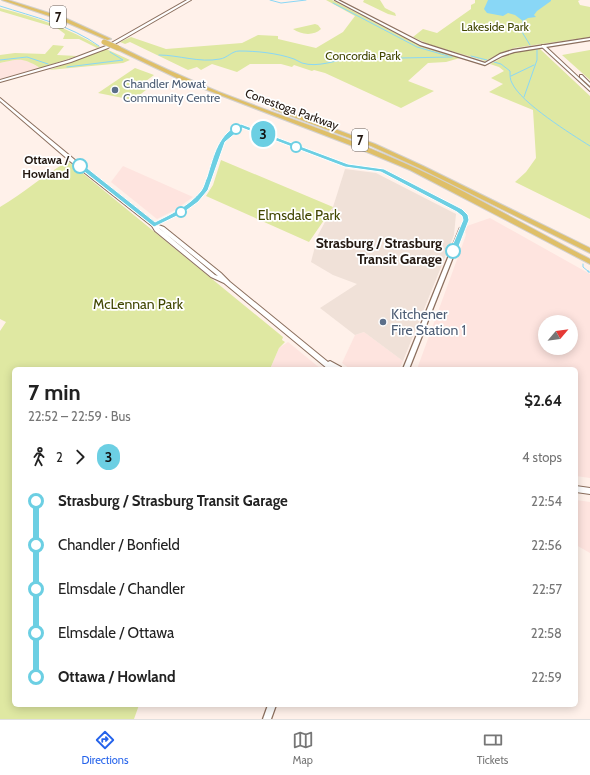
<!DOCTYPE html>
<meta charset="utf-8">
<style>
:root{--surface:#fff;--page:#f2f2f2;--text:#222;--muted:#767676;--line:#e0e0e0;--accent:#2563eb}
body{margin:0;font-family:Cabin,sans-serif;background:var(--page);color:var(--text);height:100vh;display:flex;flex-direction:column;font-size:15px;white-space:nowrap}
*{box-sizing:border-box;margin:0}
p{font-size:13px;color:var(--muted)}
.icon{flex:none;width:22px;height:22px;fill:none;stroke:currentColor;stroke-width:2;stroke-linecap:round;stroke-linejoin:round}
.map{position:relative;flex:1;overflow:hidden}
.side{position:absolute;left:12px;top:367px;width:566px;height:340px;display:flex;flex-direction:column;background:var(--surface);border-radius:6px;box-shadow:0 2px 10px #0003}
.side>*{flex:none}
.badge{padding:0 8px;border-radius:13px;font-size:14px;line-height:26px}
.needle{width:26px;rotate:61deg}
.controls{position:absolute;left:538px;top:315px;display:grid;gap:8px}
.controls a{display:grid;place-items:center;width:40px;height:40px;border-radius:50%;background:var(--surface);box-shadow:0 2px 10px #0003;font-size:20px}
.map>.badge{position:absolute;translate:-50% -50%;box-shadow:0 0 0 2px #fff}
.legs{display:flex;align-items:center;gap:6px;height:44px;padding:0 16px;font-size:13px}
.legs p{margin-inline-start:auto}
.head{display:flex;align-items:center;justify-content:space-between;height:68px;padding:0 16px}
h1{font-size:22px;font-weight:700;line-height:30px}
ul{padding:0 16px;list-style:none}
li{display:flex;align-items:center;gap:14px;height:44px;font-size:15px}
li i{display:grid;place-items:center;width:6px;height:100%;margin:0 5px;background:currentColor}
li i::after{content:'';width:10px;height:10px;margin:-5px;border:3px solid;border-radius:50%;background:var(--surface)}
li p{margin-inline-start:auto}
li:first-child i{background:linear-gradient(#0000 50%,currentColor 0)}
li:last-child i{background:linear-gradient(currentColor 50%,#0000 0)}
.tab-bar{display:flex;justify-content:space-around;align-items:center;height:56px;border-top:1px solid var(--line);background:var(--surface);font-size:11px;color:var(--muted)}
.tab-bar a{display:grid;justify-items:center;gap:2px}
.tab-bar .active{color:var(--accent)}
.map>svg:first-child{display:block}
</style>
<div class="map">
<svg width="590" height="719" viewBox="0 0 590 719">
<rect width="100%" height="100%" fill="#fff1ea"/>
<g fill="#fee4df" fill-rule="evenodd">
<path d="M 18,59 L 26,60 L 40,68 L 0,79 L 0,63 Z"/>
<path d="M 123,166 L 193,197 L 175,210 L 157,219 L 111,182 Z"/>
<path d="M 490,218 L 590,274 L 590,478 L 576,476 L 576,369 L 417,369 L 466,235 L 464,227 ZM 545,322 L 571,322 L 571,348 L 545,348 Z"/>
<path d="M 364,332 L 403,361 L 399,369 L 350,369 L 342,363 L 355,335 Z"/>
<path d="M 288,342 L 321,369 L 270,369 L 279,348 Z"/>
<path d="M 576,500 L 590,502 L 590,553 L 576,545 Z"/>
</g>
<path fill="#f0e1d8" d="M 345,169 L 376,173 L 456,214 L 454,235 L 403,361 L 364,332 L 355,335 L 320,308 L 357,284 L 333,275 L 311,262 L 318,235 L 333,207 Z"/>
<g fill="#dfe8a2">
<path d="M 326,0 L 332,0 L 420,46 L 460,58 L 446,62 L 428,63 L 408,81 L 434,91 L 401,108 L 325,73 L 314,70 L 312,71 L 294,65 L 292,67 L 281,64 L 250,64 L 237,72 L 212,64 L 201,70 L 197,67 L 188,70 L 130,42 L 125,44 L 120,42 L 131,37 L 166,49 L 242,43 L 258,35 L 278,36 L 278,39 L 316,48 L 343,32 L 355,16 Z"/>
<path d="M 364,0 L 380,0 L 385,8 L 395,13 L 396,16 L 388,14 L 363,2 Z"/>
<path d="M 475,0 L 580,0 L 578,1 L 580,5 L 590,7 L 590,37 L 514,48 L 503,52 L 485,61 L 428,44 L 413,37 L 423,29 L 437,33 L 471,9 L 471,5 L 475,3 Z"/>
<path d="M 0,8 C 35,17 69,28 100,47 L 97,48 L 79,39 L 63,39 L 65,34 L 57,28 L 0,11 Z"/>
<path d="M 315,24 L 318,25 L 321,29 C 314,36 301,35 293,29 Z"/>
<path d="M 53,45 L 64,46 L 57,55 L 77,56 L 40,68 C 22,57 19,59 0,63 L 0,55 L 15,53 L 45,54 Z"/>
<path d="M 106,49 L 130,60 L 123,63 L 49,70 Z"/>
<path d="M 540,49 L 590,96 L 590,219 L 515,182 L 526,172 L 536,158 L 533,110 L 489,92 L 503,84 L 491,78 L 504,71 L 499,67 L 490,64 L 514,52 Z"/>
<path d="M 590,50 L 590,80 L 562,55 Z"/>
<path d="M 135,68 L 154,75 L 138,87 L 146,90 L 133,100 L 98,93 Z"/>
<path d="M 221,160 L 333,207 L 309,242 L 206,196 L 213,185 Z"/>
<path d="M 67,162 L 69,162 L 283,337 L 282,340 L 285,342 L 279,348 L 270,369 L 14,369 L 14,705 L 139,705 L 134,719 L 0,719 L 0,331 L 6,322 L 0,319 L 0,207 C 23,194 43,175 67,162 Z"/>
</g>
<path fill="#89d7f6" d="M 488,0 L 551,0 L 551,1 L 537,11 L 534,15 L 536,17 L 528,18 L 523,21 L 515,15 L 508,13 L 503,16 L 487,13 L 484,9 Z"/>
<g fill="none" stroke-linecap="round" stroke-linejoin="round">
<g stroke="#89d7f6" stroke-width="1">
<path d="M 270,0 L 281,3 L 306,0"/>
<path d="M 333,3 L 417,47 L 448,56"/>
<path d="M 0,6 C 34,17 70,25 99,46"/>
<path d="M 523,21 L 522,32 L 530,45"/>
<path d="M 159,55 C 179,55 199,63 220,59 C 227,58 232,51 239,51 C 257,51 277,53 294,59 C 297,60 299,62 302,63 C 318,68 334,60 350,59 L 452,57"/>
<path d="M 471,56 L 487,60"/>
<path d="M 0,60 L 27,57 L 48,64"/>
<path d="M 494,62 L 501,64 L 510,71 C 510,75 510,80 512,83 C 521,103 571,134 590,146"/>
<path d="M 67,67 L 123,60 L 110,52"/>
<path d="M 511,76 L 534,65"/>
<path d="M 524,97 L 537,60 L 537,50"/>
<path d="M 583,264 L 583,267 L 589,272"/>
</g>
<path stroke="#89d7f6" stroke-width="1.5" d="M 588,271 L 589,272"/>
<g stroke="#8b6f5e" stroke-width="2.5">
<g id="tertiary">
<path d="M 335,0 L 338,0 L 422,43 L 485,63 L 500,54 L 513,50 L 590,38 L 590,40 L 514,52 L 502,56 L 485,65 L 420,45 Z"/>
<path d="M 460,228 L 462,228 L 464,229 L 409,369 L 403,369 Z"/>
<path d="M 268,705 L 276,705 L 271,719 L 263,719 Z"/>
</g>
</g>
<g stroke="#8b6f5e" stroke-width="2">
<g id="secondary">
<path d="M 187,0 L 191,0 L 108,48 L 71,62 L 0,82 L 0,80 L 69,60 L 106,46 Z"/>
<path d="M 542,45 L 544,45 L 590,88 L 590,91 L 542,47 Z"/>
<path d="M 580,75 L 582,75 L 590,83 L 590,86 L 580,77 Z"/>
<path d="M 0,98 L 75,160 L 156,224 L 164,227 L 221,273 L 230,282 L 328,362 L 330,361 L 341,367 L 342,369 L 328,369 L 224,283 L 211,277 L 155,231 L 152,226 L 71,162 L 0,101 ZM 159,228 L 160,229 L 218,276 L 215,275 Z"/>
<path d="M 576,486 L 590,488 L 590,494 L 576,492 Z"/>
</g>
</g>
<g stroke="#d3d1cf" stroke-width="2">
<g id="motorway">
<path d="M 2,0 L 8,0 L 65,18 L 111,39 L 107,40 L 61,20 Z"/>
<path d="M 116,47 L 120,47 C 152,63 185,78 219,92 C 275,114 333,132 388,156 C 458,185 523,225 590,259 L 590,264 L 410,170 L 350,145 L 181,80 L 116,49 Z"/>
<path d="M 272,107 L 276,107 L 375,144 L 423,166 L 590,248 L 590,253 L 419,168 L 371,146 L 272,109 Z"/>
</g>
</g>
<use href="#tertiary" fill="#fff" fill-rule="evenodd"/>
<use href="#secondary" fill="#fff" fill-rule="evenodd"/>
<use href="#motorway" fill="#dfbf68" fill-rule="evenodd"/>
<g stroke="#d3d1cf" stroke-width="6" stroke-linecap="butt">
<path id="motorway-bridge" d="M 104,42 L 118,48"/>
</g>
<use href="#motorway-bridge" stroke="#dfbf68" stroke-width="5"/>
</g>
<path fill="#6ccfe3" stroke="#fff" d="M 241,124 L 348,164 L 384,169 L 462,209 L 468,215 L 469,220 L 457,251 L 453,253 L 450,251 L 463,220 L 462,216 L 457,212 L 381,172 L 345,167 L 242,128 L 225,142 L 208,190 L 198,202 L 183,213 L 154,227 L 77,166 L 82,164 L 155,222 C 171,214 189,206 201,191 C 204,187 205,181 207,177 C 214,155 218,133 241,124 Z"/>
<g fill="#5c6f8a" stroke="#fff" stroke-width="1.5">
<circle cx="115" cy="90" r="4"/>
<circle cx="383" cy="322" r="4"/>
</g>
<g fill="#fff" stroke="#6ccfe3" stroke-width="2">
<circle cx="236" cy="129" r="5"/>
<circle cx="296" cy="147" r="5"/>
<circle cx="80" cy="166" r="7"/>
<circle cx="181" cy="212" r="5"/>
<circle cx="453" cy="251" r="7"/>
</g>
<g text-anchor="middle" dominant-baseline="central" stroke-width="3.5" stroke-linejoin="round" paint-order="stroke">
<g font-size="12" fill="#424702" stroke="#fff">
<text x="495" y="26">Lakeside Park</text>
<text x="363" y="55">Concordia Park</text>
</g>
<g font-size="12" fill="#4e5e75" stroke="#fff" text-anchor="start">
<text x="123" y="83">Chandler Mowat<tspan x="123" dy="14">Community Centre</tspan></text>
</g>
<g font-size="12" fill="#231811" stroke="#fff">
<text transform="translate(292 109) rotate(20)">Conestoga Parkway</text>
</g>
<g font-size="12" font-weight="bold" fill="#231811" stroke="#fff" text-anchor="end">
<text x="69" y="159">Ottawa /<tspan x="69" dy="14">Howland</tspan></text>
</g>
<g fill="#fff" stroke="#655d58" stroke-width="1">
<rect x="50" y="6" width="16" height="22" rx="3"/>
<rect x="352" y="129" width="16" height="22" rx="3"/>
</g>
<g font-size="13" font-weight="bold" fill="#231811">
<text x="58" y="17">7</text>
<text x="360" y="140">7</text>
</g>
<g font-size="14" fill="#424702" stroke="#fff">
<text x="299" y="215">Elmsdale Park</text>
<text x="138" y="304">McLennan Park</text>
</g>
<g font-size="14" font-weight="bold" fill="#231811" stroke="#fff" text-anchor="end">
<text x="442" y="243">Strasburg / Strasburg<tspan x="442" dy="16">Transit Garage</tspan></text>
</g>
<g font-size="14" fill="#4e5e75" stroke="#fff" text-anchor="start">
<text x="391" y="314">Kitchener<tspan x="391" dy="16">Fire Station 1</tspan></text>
</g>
</g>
</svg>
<div class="controls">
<a><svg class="needle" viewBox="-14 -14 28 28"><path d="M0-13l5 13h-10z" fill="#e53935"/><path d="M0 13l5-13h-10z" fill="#767676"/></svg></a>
</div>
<b class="badge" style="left:263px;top:134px;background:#6ccfe3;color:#111">3</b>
<section class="side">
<div class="head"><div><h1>7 min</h1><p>22:52 – 22:59 · Bus</p></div><b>$2.64</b></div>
<div class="legs"><svg class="icon" aria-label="walk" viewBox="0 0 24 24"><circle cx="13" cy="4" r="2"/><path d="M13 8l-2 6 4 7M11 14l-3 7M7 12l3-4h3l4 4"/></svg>2<svg class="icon" aria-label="forward" viewBox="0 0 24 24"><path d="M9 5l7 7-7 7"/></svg><b class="badge" style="background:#6ccfe3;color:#111">3</b><p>4 stops</p></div>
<ul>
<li><i style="color:#6ccfe3"></i><b>Strasburg / Strasburg Transit Garage</b><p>22:54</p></li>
<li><i style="color:#6ccfe3"></i><span>Chandler / Bonfield</span><p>22:56</p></li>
<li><i style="color:#6ccfe3"></i><span>Elmsdale / Chandler</span><p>22:57</p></li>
<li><i style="color:#6ccfe3"></i><span>Elmsdale / Ottawa</span><p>22:58</p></li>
<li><i style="color:#6ccfe3"></i><b>Ottawa / Howland</b><p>22:59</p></li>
</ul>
</section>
</div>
<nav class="tab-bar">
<a class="active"><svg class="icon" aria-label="directions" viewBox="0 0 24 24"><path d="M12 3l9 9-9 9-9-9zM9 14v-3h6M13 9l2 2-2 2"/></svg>Directions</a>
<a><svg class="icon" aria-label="map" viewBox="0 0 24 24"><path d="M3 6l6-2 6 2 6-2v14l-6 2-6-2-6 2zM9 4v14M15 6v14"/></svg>Map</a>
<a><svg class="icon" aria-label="tickets" viewBox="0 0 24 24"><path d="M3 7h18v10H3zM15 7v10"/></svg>Tickets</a>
</nav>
